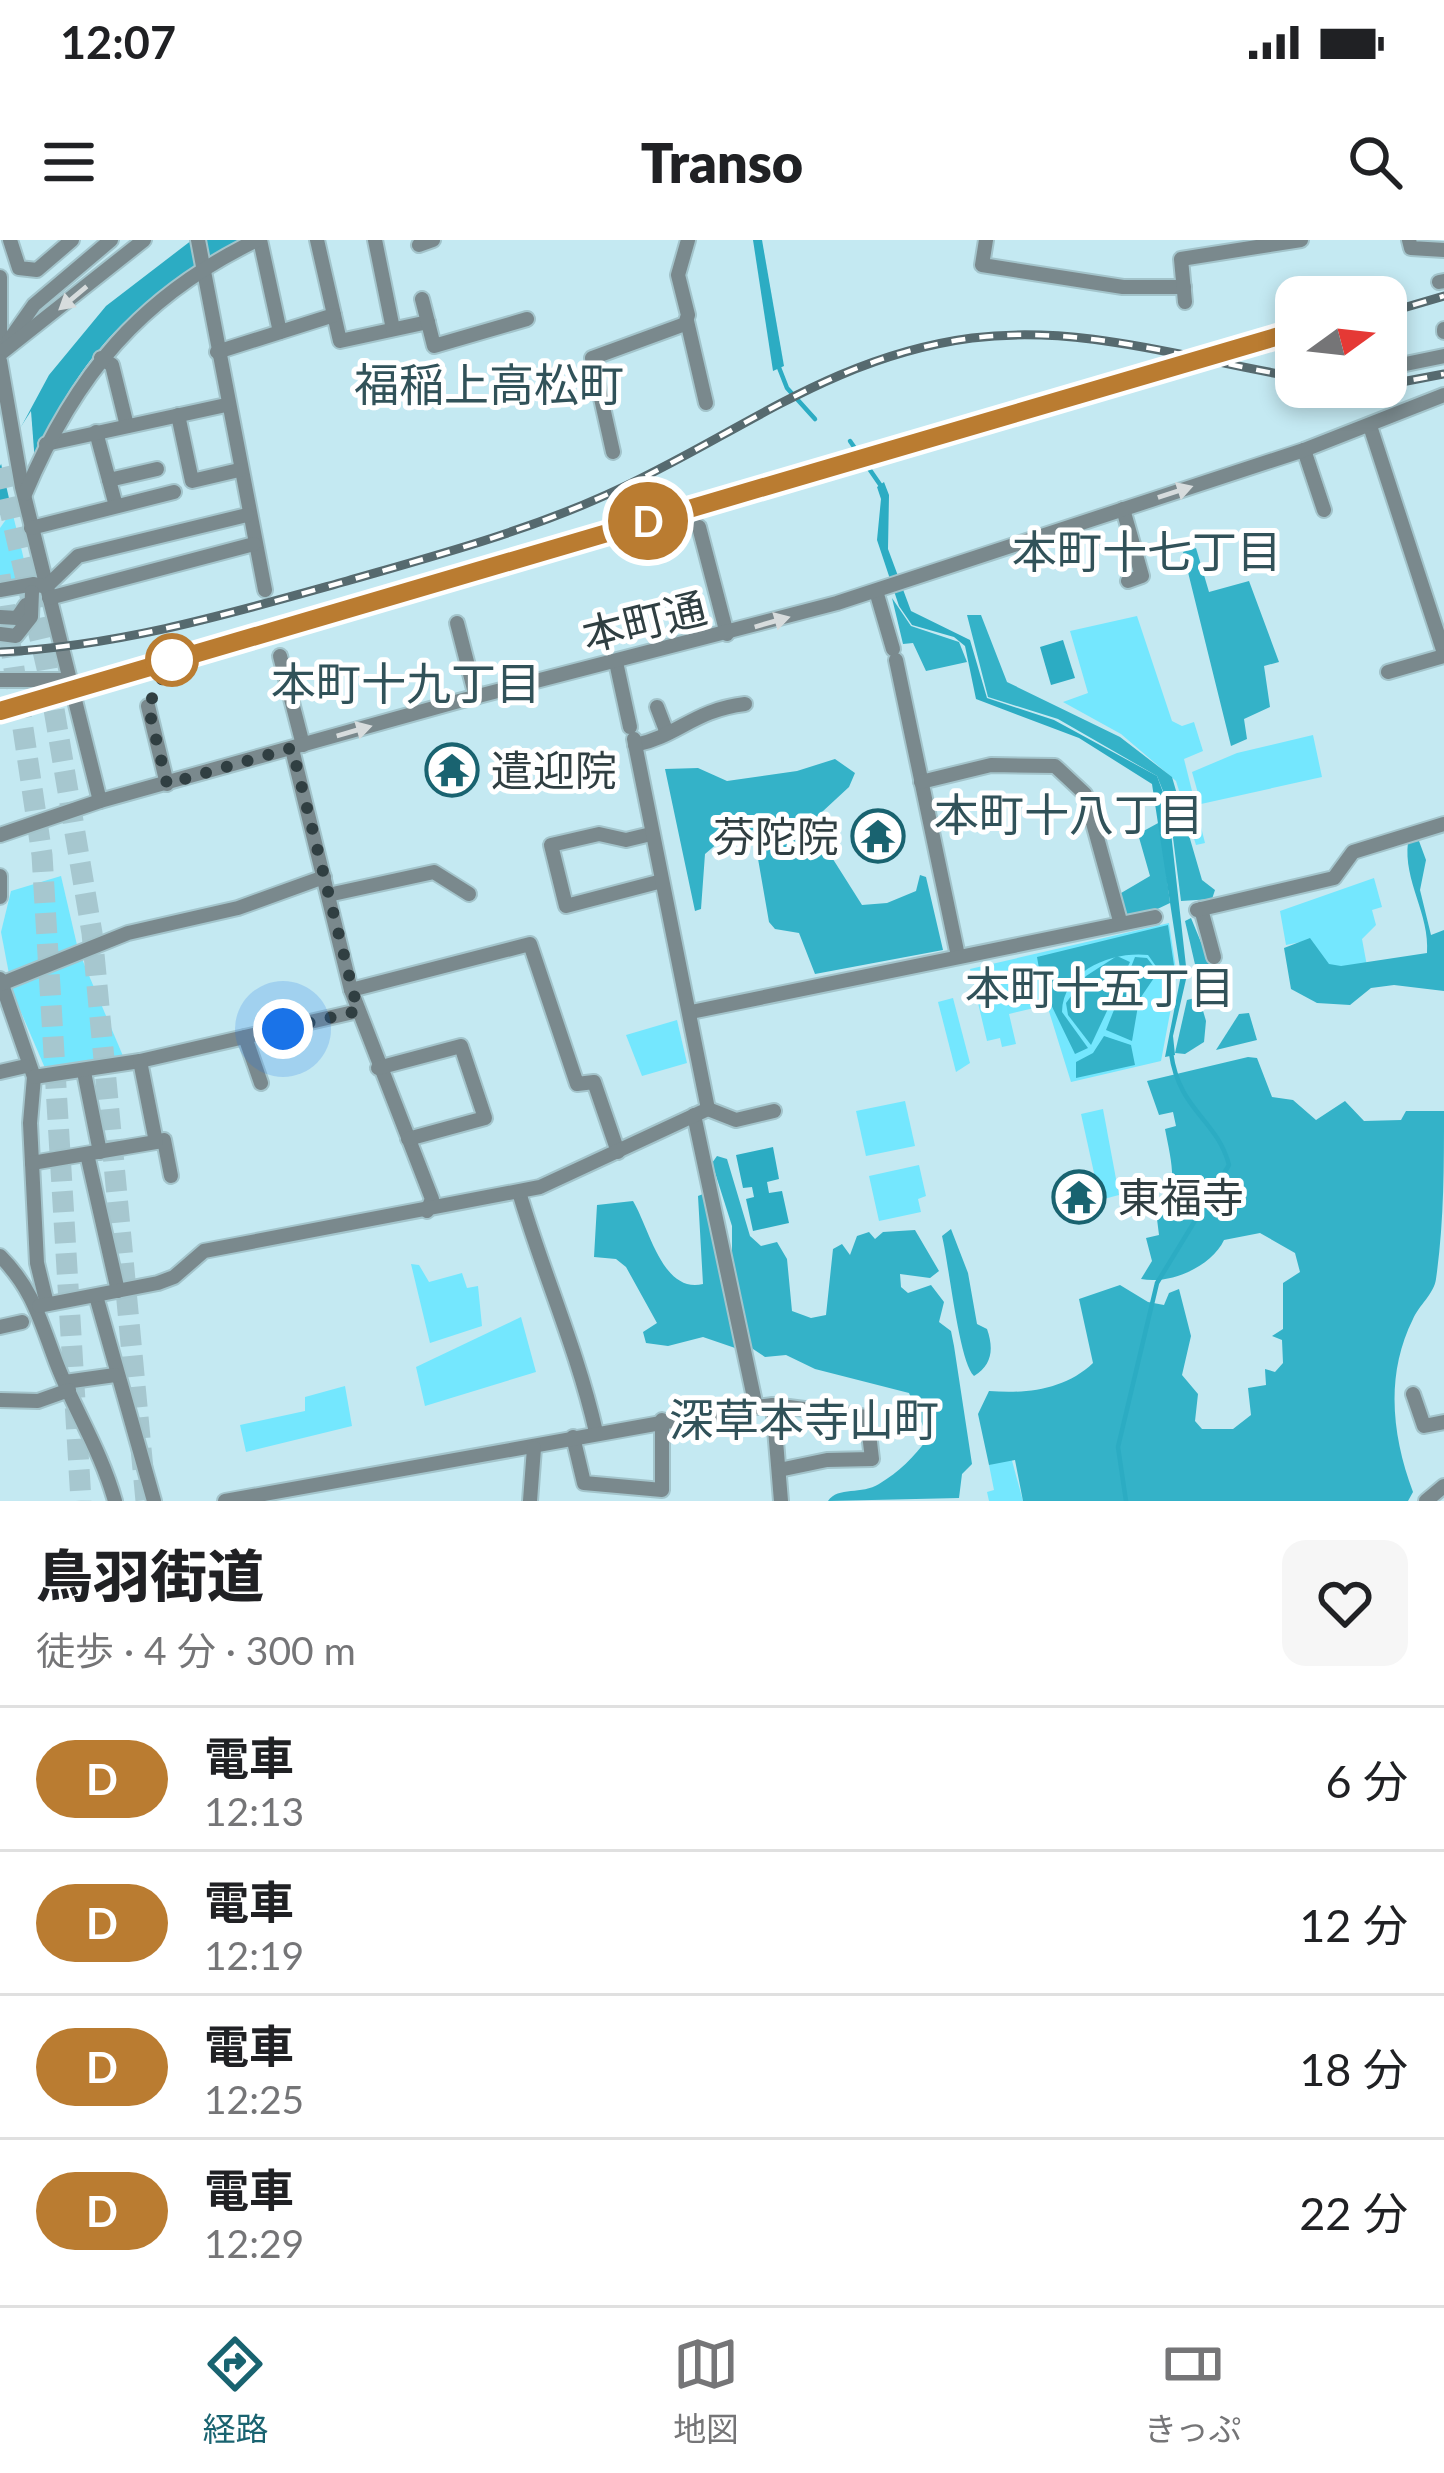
<!DOCTYPE html>
<html lang="ja">
<meta charset="utf-8">
<style>
:root{--surface:#fff;--page:#f6f6f6;--text:#202124;--muted:#757577;--line:#e0e0e0;--accent:#196370}
body{margin:0;font-family:Lato,"Noto Sans JP",sans-serif;background:var(--page);color:var(--text);height:100vh;display:flex;flex-direction:column;font-size:45px;white-space:nowrap}
*{box-sizing:border-box;margin:0}
p{font-size:39px;color:var(--muted)}
.icon{flex:none;width:66px;height:66px;fill:none;stroke:currentColor;stroke-width:2;stroke-linecap:round;stroke-linejoin:round}
.map{position:relative;height:1261px;overflow:hidden}
.panel{display:flex;flex-direction:column;background:var(--surface);flex:1}
.panel>*{flex:none}
.badge{padding:0 24px;border-radius:39px;font-size:42px;line-height:78px}
.needle{width:78px;rotate:75deg}
.buttons{position:absolute;left:1275px;top:36px;display:grid;gap:24px}
.buttons a{display:grid;place-items:center;width:132px;height:132px;border-radius:24px;background:var(--surface);box-shadow:0 6px 18px #0003;font-size:60px}
.you{position:absolute;width:60px;height:60px;margin:-30px;border:9px solid #fff;border-radius:50%;background:#1a73e8;box-shadow:0 0 0 18px #1a73e833}
.map>.badge{position:absolute;translate:-50% -50%;box-shadow:0 0 0 6px #fff}
.round{display:grid;place-items:center;flex:none;width:126px;height:126px;border-radius:24px;background:var(--page)}
.headline{display:flex;align-items:center;justify-content:space-between;height:204px;padding:0 36px}
h1{font-size:57px;font-weight:800;line-height:90px}
ul{padding:0;list-style:none}
li{display:flex;align-items:center;gap:36px;height:144px;padding:0 36px;border-top:3px solid var(--line)}
li div{flex:1}
li b{display:block;font-size:45px}
li em{font-style:normal}
li .badge{min-width:132px;font-weight:700;text-align:center}
.status{display:flex;justify-content:space-between;align-items:center;height:84px;padding:0 60px;background:var(--surface);direction:ltr}
.status svg{height:33px;fill:currentColor}
header{display:flex;justify-content:space-between;align-items:center;height:156px;padding:0 36px;background:var(--surface);font-size:54px;font-weight:800}
.tabs{display:flex;justify-content:space-around;align-items:center;height:168px;border-top:3px solid var(--line);background:var(--surface);font-size:33px;color:var(--muted)}
.tabs a{display:grid;justify-items:center;gap:6px}
.tabs .selected{color:var(--accent)}
.map>svg:first-child{display:block}
</style>
<div class="status"><b>12:07</b><svg viewBox="0 0 49 12"><path d="M0 12V9h3v3zM5 12V6h3v6zM10 12V3h3v9zM15 12V0h3v12zM26 1h20v11H26zM47 4h2v5h-2z"/></svg></div>
<header><svg class="icon" aria-label="menu" viewBox="0 0 24 24"><path d="M4 6h16M4 12h16M4 18h16"/></svg>Transo<svg class="icon" aria-label="search" viewBox="0 0 24 24"><circle cx="10" cy="10" r="6"/><path d="M15 15l6 6"/></svg></header>
<div class="map">
<svg width="1444" height="1261" viewBox="0 0 1444 1261">
<rect width="100%" height="100%" fill="#c4e9f2"/>
<g fill="#74e7fe">
<path d="M 12,271 L 29,340 L 0,347 L 0,288 Z"/>
<path d="M 1137,376 L 1172,481 L 1182,486 L 1194,482 L 1203,511 L 1184,519 L 1205,603 L 1196,605 L 1176,541 L 1121,494 L 1063,462 L 1088,453 L 1070,391 Z"/>
<path d="M 1313,495 L 1322,537 L 1201,564 L 1192,532 L 1237,513 Z"/>
<path d="M 61,636 L 77,705 L 9,734 L 1,692 L 11,651 Z"/>
<path d="M 1374,638 L 1382,667 L 1372,670 L 1376,685 L 1362,699 L 1367,726 L 1309,741 L 1301,702 L 1286,705 L 1280,671 Z"/>
<path d="M 1169,683 L 1177,736 L 1161,821 L 1071,842 L 1047,765 L 1009,774 L 1016,804 L 1002,807 L 1000,798 L 987,801 L 970,729 Z"/>
<path d="M 82,719 L 123,816 L 48,835 L 11,749 Z"/>
<path d="M 953,758 L 970,823 L 956,832 L 938,762 Z"/>
<path d="M 677,780 L 687,823 L 642,836 L 626,795 Z"/>
<path d="M 905,861 L 915,906 L 866,916 L 856,871 Z"/>
<path d="M 1103,869 L 1119,955 L 1100,960 L 1081,874 Z"/>
<path d="M 919,925 L 926,956 L 918,959 L 921,972 L 879,981 L 869,936 Z"/>
<path d="M 411,1024 L 419,1025 L 429,1042 L 462,1033 L 467,1048 L 478,1046 L 482,1086 L 430,1103 Z"/>
<path d="M 521,1077 L 536,1132 L 425,1166 L 416,1127 Z"/>
<path d="M 345,1146 L 352,1186 L 246,1212 L 240,1185 L 305,1171 L 305,1157 Z"/>
<path d="M 1011,1217 L 1023,1261 L 989,1261 L 987,1252 L 994,1250 L 989,1225 Z"/>
</g>
<g fill="#34b2c8">
<path d="M 1196,308 L 1209,352 L 1249,341 L 1279,422 L 1264,426 L 1270,467 L 1244,479 L 1247,499 L 1231,506 L 1183,312 Z"/>
<path d="M 892,358 L 911,386 L 959,402 L 967,422 L 926,431 L 913,403 L 903,404 Z"/>
<path d="M 967,375 L 981,375 L 1007,442 L 1120,497 L 1172,537 L 1202,640 L 1215,650 L 1212,659 L 1181,661 L 1169,566 L 1157,536 L 1058,479 L 988,457 Z"/>
<path d="M 835,519 L 855,533 L 849,547 L 822,572 L 831,616 L 862,665 L 887,663 L 916,651 L 920,635 L 926,637 L 943,710 L 815,734 L 799,693 L 775,689 L 769,682 L 753,590 L 725,597 L 705,614 L 701,669 L 695,671 L 665,529 L 698,528 L 727,541 L 797,531 Z"/>
<path d="M 1160,582 L 1170,663 L 1149,673 L 1122,675 L 1116,656 L 1150,636 L 1138,594 Z"/>
<path d="M 1419,601 L 1426,620 L 1420,650 L 1431,695 L 1444,690 L 1444,751 L 1394,745 L 1371,748 L 1350,765 L 1317,763 L 1291,749 L 1284,708 L 1310,698 L 1329,724 L 1341,726 L 1427,713 C 1430,674 1403,641 1408,602 Z"/>
<path d="M 1191,678 L 1223,756 L 1214,763 L 1198,738 L 1209,731 L 1197,733 L 1185,681 Z"/>
<path d="M 1168,685 L 1175,732 L 1165,739 L 1148,715 C 1114,711 1063,729 1062,772 L 1088,808 L 1075,814 L 1042,746 L 1037,717 Z"/>
<path d="M 1117,716 L 1130,722 L 1091,805 L 1068,775 L 1066,763 L 1086,736 Z"/>
<path d="M 1135,717 L 1147,718 L 1158,732 L 1139,760 L 1132,801 L 1106,790 Z"/>
<path d="M 1199,757 L 1206,781 L 1204,802 L 1185,814 L 1175,813 L 1187,760 Z"/>
<path d="M 1249,773 L 1257,800 L 1216,810 L 1239,774 Z"/>
<path d="M 1104,796 L 1131,805 L 1135,825 L 1076,838 L 1076,822 L 1093,813 Z"/>
<path d="M 1248,817 L 1257,818 L 1272,857 L 1293,860 L 1316,880 L 1345,861 L 1364,881 L 1401,880 L 1406,871 L 1444,871 C 1444,928 1444,983 1436,1039 C 1434,1054 1419,1065 1413,1079 C 1385,1135 1392,1196 1413,1252 L 1408,1261 L 1023,1261 L 1015,1220 L 989,1225 L 978,1174 L 989,1151 C 1025,1154 1065,1150 1093,1123 L 1079,1059 L 1120,1045 L 1148,1062 L 1164,1065 L 1169,1053 L 1179,1049 L 1191,1096 L 1182,1135 L 1198,1154 L 1195,1181 L 1202,1189 L 1233,1189 L 1251,1175 L 1248,1148 L 1266,1145 L 1265,1129 L 1275,1132 L 1283,1123 L 1282,1100 L 1272,1096 L 1283,1089 L 1283,1043 L 1300,1032 L 1295,1013 L 1260,993 L 1224,1000 C 1212,1026 1171,1045 1141,1039 L 1152,1021 L 1146,998 L 1159,995 L 1157,979 C 1181,954 1171,920 1165,889 L 1176,886 L 1173,872 L 1159,875 L 1147,841 Z"/>
<path d="M 717,916 L 727,919 L 750,996 L 761,1006 L 777,1002 L 787,1019 L 792,1071 L 811,1078 L 826,1075 L 833,1009 L 842,1004 L 850,1015 L 857,996 L 869,992 L 875,999 L 883,992 L 915,990 L 939,1031 L 930,1038 L 900,1034 L 901,1047 L 908,1053 L 931,1045 L 944,1062 L 939,1082 L 951,1091 L 954,1106 L 972,1224 L 962,1234 L 959,1258 L 828,1261 C 838,1246 862,1255 879,1244 C 899,1232 914,1217 928,1198 L 909,1153 L 815,1129 L 786,1115 L 765,1117 L 750,1107 L 732,1023 L 732,986 L 712,923 Z"/>
<path d="M 703,954 L 738,1109 L 703,1097 L 668,1106 L 646,1103 L 643,1092 L 657,1083 L 626,1027 L 616,1019 L 594,1017 L 597,965 L 633,961 C 649,987 662,1054 703,1044 L 698,956 Z"/>
<path d="M 951,989 L 968,1033 L 977,1084 L 987,1089 C 994,1109 992,1125 974,1136 C 959,1122 949,1024 942,996 Z"/>
</g>
<g fill="#2cacc3">
<path d="M 192,0 L 243,0 C 180,29 118,79 79,136 C 48,180 29,230 0,275 L 0,226 L 49,135 L 106,66 Z"/>
<path d="M 753,0 L 762,0 L 784,126 L 773,131 Z"/>
<path d="M 884,242 L 889,255 L 888,309 L 911,371 L 970,400 L 987,458 L 1054,480 L 1157,536 L 1168,566 L 1187,735 L 1173,796 L 1175,815 L 1165,817 L 1181,735 L 1152,544 L 1079,498 L 976,459 L 965,406 L 954,397 L 912,385 L 899,366 L 877,300 L 881,259 L 877,247 Z"/>
<path d="M 1063,400 L 1075,438 L 1051,445 L 1040,407 Z"/>
<path d="M 773,907 L 779,939 L 767,942 L 769,953 L 782,951 L 789,983 L 753,991 L 746,959 L 754,957 L 752,947 L 743,948 L 736,915 Z"/>
</g>
<path fill="#c4e9f2" d="M 31,171 L 35,223 L 11,267 L 0,219 Z"/>
<g fill="none" stroke-linecap="round" stroke-linejoin="round">
<g stroke="#2cacc3" stroke-width="4.5">
<path d="M 778,125 L 787,148 L 815,179"/>
<path d="M 850,201 L 881,246"/>
<path d="M 1126,1261 L 1118,1207 L 1157,1043 L 1229,925 C 1217,879 1179,871 1171,813"/>
</g>
<g stroke="#a6c7cf" stroke-width="21" stroke-dasharray="21 10" stroke-linecap="butt">
<path d="M 0,228 L 47,428 L 92,693 L 146,1261"/>
<path d="M 0,335 L 42,615 L 81,1261"/>
</g>
<g stroke="#a3c4cb" stroke-width="18">
<g id="minor">
<path d="M 10,0 L 19,28 L 37,30 L 72,0"/>
<path d="M 198,0 L 265,350"/>
<path d="M 260,0 L 280,92"/>
<path d="M 317,0 L 340,101 L 428,82"/>
<path d="M 375,0 L 393,89"/>
<path d="M 986,0 L 982,25 L 1123,47 L 1184,47"/>
<path d="M 1409,0 L 1411,8 L 1444,10"/>
<path d="M 419,5 L 433,0"/>
<path d="M 0,37 L 0,94"/>
<path d="M 1439,42 L 1444,41"/>
<path d="M 422,59 L 434,106 L 527,79"/>
<path d="M 1185,62 L 1181,19 L 1301,0"/>
<path d="M 687,81 L 706,163"/>
<path d="M 1444,89 L 1444,92"/>
<path d="M 3,109 L 34,65 L 111,0"/>
<path d="M 217,112 L 334,75"/>
<path d="M 0,114 L 144,0"/>
<path d="M 101,118 L 112,125 L 127,186"/>
<path d="M 0,121 L 22,247 L 100,561"/>
<path d="M 1386,128 L 1444,116"/>
<path d="M 178,175 L 192,241 L 239,230"/>
<path d="M 1370,186 L 1444,413"/>
<path d="M 96,192 L 116,266"/>
<path d="M 46,204 L 226,165"/>
<path d="M 1304,210 L 1324,270"/>
<path d="M 613,212 L 592,118 L 685,84 L 688,75 L 678,35 L 688,0"/>
<path d="M 109,240 L 157,229"/>
<path d="M 25,254 C 75,135 141,56 257,0"/>
<path d="M 1123,269 L 1142,336 L 1128,341"/>
<path d="M 699,287 L 727,394"/>
<path d="M 31,288 L 174,252"/>
<path d="M 0,350 L 34,344 L 46,347 L 78,316 L 247,275"/>
<path d="M 876,351 L 893,409"/>
<path d="M 49,358 L 254,304"/>
<path d="M 0,377 L 17,378 L 26,365"/>
<path d="M 457,383 L 476,457"/>
<path d="M 0,394 L 16,396 L 31,377 L 32,352"/>
<path d="M 280,416 L 303,505"/>
<path d="M 896,420 L 958,716"/>
<path d="M 616,422 L 630,487"/>
<path d="M 1388,432 L 1444,416"/>
<path d="M 0,440 L 70,440"/>
<path d="M 148,466 L 167,544"/>
<path d="M 657,467 L 667,493"/>
<path d="M 635,505 C 678,496 694,470 745,464"/>
<path d="M 292,509 L 351,750 L 432,959 L 427,971"/>
<path d="M 921,542 L 991,525 L 1055,526 L 1085,554 L 1120,681"/>
<path d="M 651,594 L 626,600 L 599,594 L 551,605 L 566,666 L 662,641"/>
<path d="M 0,595 L 100,561 L 459,461 L 837,363 L 1304,210 L 1444,155"/>
<path d="M 0,636 L 0,657"/>
<path d="M 328,655 L 434,632 L 469,654"/>
<path d="M 1201,669 L 1214,717"/>
<path d="M 1197,670 L 1334,638 L 1353,612 L 1444,584"/>
<path d="M 0,739 L 34,837 L 30,883 L 37,1023 L 47,1064"/>
<path d="M 1,744 L 128,693 L 238,668 L 324,637"/>
<path d="M 351,750 L 530,704 L 577,844 L 594,842 L 618,912"/>
<path d="M 691,772 L 1155,677"/>
<path d="M 245,797 L 261,843"/>
<path d="M 378,828 L 461,806 L 485,878 L 408,899"/>
<path d="M 0,832 L 26,826"/>
<path d="M 84,832 L 100,912"/>
<path d="M 34,837 L 140,821 L 358,771"/>
<path d="M 708,869 L 736,880 L 774,871"/>
<path d="M 694,875 L 756,1167"/>
<path d="M 156,902 L 164,900 L 171,936"/>
<path d="M 87,914 L 118,1051"/>
<path d="M 32,923 L 156,902 L 140,821"/>
<path d="M 519,952 C 543,1033 577,1109 596,1192"/>
<path d="M 0,1016 C 33,1049 40,1080 56,1122 C 75,1172 100,1208 115,1261"/>
<path d="M 96,1056 L 154,1261"/>
<path d="M 39,1066 L 158,1043 L 174,1037 L 204,1011 L 540,947 L 708,869 L 634,499"/>
<path d="M 0,1087 L 22,1082"/>
<path d="M 65,1142 L 115,1135"/>
<path d="M 1413,1154 L 1424,1186 L 1444,1182"/>
<path d="M 0,1160 L 38,1161 L 69,1150"/>
<path d="M 773,1165 L 781,1261"/>
<path d="M 573,1197 L 584,1243 L 662,1250 L 662,1180"/>
<path d="M 225,1261 L 739,1169 L 773,1165 L 867,1177 L 872,1219 L 827,1220 L 779,1230"/>
<path d="M 530,1261 L 534,1208"/>
<path d="M 1426,1261 L 1444,1246"/>
</g>
</g>
<use href="#minor" stroke="#7a898d" stroke-width="14"/>
<g stroke="#566a6f" stroke-width="9">
<g id="rail">
<path d="M 1386,73 L 1444,56"/>
<path d="M 1386,145 L 1444,134"/>
<path d="M 1324,147 L 1367,147"/>
<path d="M 0,412 C 120,406 232,373 347,341 C 434,316 524,292 606,255 C 734,198 828,117 972,98 C 1083,84 1188,119 1296,137"/>
<path d="M 0,471 L 1296,91"/>
</g>
</g>
<use href="#rail" stroke="#fff" stroke-width="4.5" stroke-dasharray="14" stroke-linecap="butt"/>
</g>
<defs><path id="oneway-solid" d="M-6-.8H1V-3.2L6.5 0L1 3.2V.8H-6Z" transform="scale(3)"/></defs>
<g fill="#d7dcdd">
<use href="#oneway-solid" transform="translate(73 58) rotate(140)"/>
<use href="#oneway-solid" transform="translate(1175 252) rotate(-18)"/>
<use href="#oneway-solid" transform="translate(772 382) rotate(-16)"/>
<use href="#oneway-solid" transform="translate(354 491) rotate(-16)"/>
</g>
<g fill="none" stroke-linecap="round" stroke-linejoin="round">
<g stroke="#fff" stroke-width="27">
<path id="line" d="M 0,471 L 1296,91"/>
</g>
<use href="#line" stroke="#ba7c31" stroke-width="18"/>
<path stroke="#303f42" stroke-width="12" stroke-dasharray="0 21.6" d="M 172,420 L 148,466 L 167,544 L 292,508 L 358,771 L 283,789"/>
</g>
<defs>
<g id="temple-ring" transform="scale(2.7)"><circle r="9.5" fill="#fff" stroke="#196370" stroke-width="1.5"/><path d="M0-6L5-2H3V0L6.5 2.5H4V6H1.5V3h-3V6H-4V2.5H-6.5L-3 0V-2H-5Z" fill="#196370"/></g>
</defs>
<g fill-rule="evenodd">
<use href="#temple-ring" x="452" y="530"/>
<use href="#temple-ring" x="878" y="596"/>
<use href="#temple-ring" x="1079" y="957"/>
</g>
<circle fill="#fff" stroke="#ba7c31" stroke-width="6" cx="172" cy="420" r="24"/>
<g text-anchor="middle" dominant-baseline="central" stroke-width="10" stroke-linejoin="round" paint-order="stroke">
<g font-size="42" fill="#303f42" stroke="#fff">
<text transform="translate(644 381) rotate(-14)">本町通</text>
</g>
<g font-size="42" fill="#303f42" stroke="#fff" text-anchor="start">
<text x="491" y="530">遣迎院</text>
<text x="839" y="596" text-anchor="end">芬陀院</text>
<text x="1118" y="957">東福寺</text>
</g>
<g font-size="45" fill="#315259" stroke="#fff">
<text x="489" y="144">福稲上高松町</text>
<text x="1147" y="311">本町十七丁目</text>
<text x="406" y="443">本町十九丁目</text>
<text x="1069" y="574">本町十八丁目</text>
<text x="1100" y="747">本町十五丁目</text>
<text x="804" y="1179">深草本寺山町</text>
</g>
</g>
</svg>
<div class="buttons">
<a><svg class="needle" viewBox="-14 -14 28 28"><path d="M0-13l5 13h-10z" fill="#e53935"/><path d="M0 13l5-13h-10z" fill="#757577"/></svg></a>
</div>
<div class="you" style="left:283px;top:789px"></div>
<b class="badge" style="left:648px;top:281px;background:#ba7c31;color:#fff">D</b>
</div>
<section class="panel">
<div class="headline"><div><h1>鳥羽街道</h1><p>徒歩 · 4 分 · 300 m</p></div><a class="round"><svg class="icon" aria-label="heart" viewBox="0 0 24 24"><path d="M12 20l-8-8c-3-5 5-10 8-4 3-6 11-1 8 4z"/></svg></a></div>
<ul>
<li><span class="badge" style="background:#ba7c31;color:#fff">D</span><div><b>電車</b><p>12:13</p></div><em>6 分</em></li>
<li><span class="badge" style="background:#ba7c31;color:#fff">D</span><div><b>電車</b><p>12:19</p></div><em>12 分</em></li>
<li><span class="badge" style="background:#ba7c31;color:#fff">D</span><div><b>電車</b><p>12:25</p></div><em>18 分</em></li>
<li><span class="badge" style="background:#ba7c31;color:#fff">D</span><div><b>電車</b><p>12:29</p></div><em>22 分</em></li>
</ul>
</section>
<nav class="tabs">
<a class="selected"><svg class="icon" aria-label="directions" viewBox="0 0 24 24"><path d="M12 3l9 9-9 9-9-9zM9 14v-3h6M13 9l2 2-2 2"/></svg>経路</a>
<a><svg class="icon" aria-label="map" viewBox="0 0 24 24"><path d="M3 6l6-2 6 2 6-2v14l-6 2-6-2-6 2zM9 4v14M15 6v14"/></svg>地図</a>
<a><svg class="icon" aria-label="tickets" viewBox="0 0 24 24"><path d="M3 7h18v10H3zM15 7v10"/></svg>きっぷ</a>
</nav>
